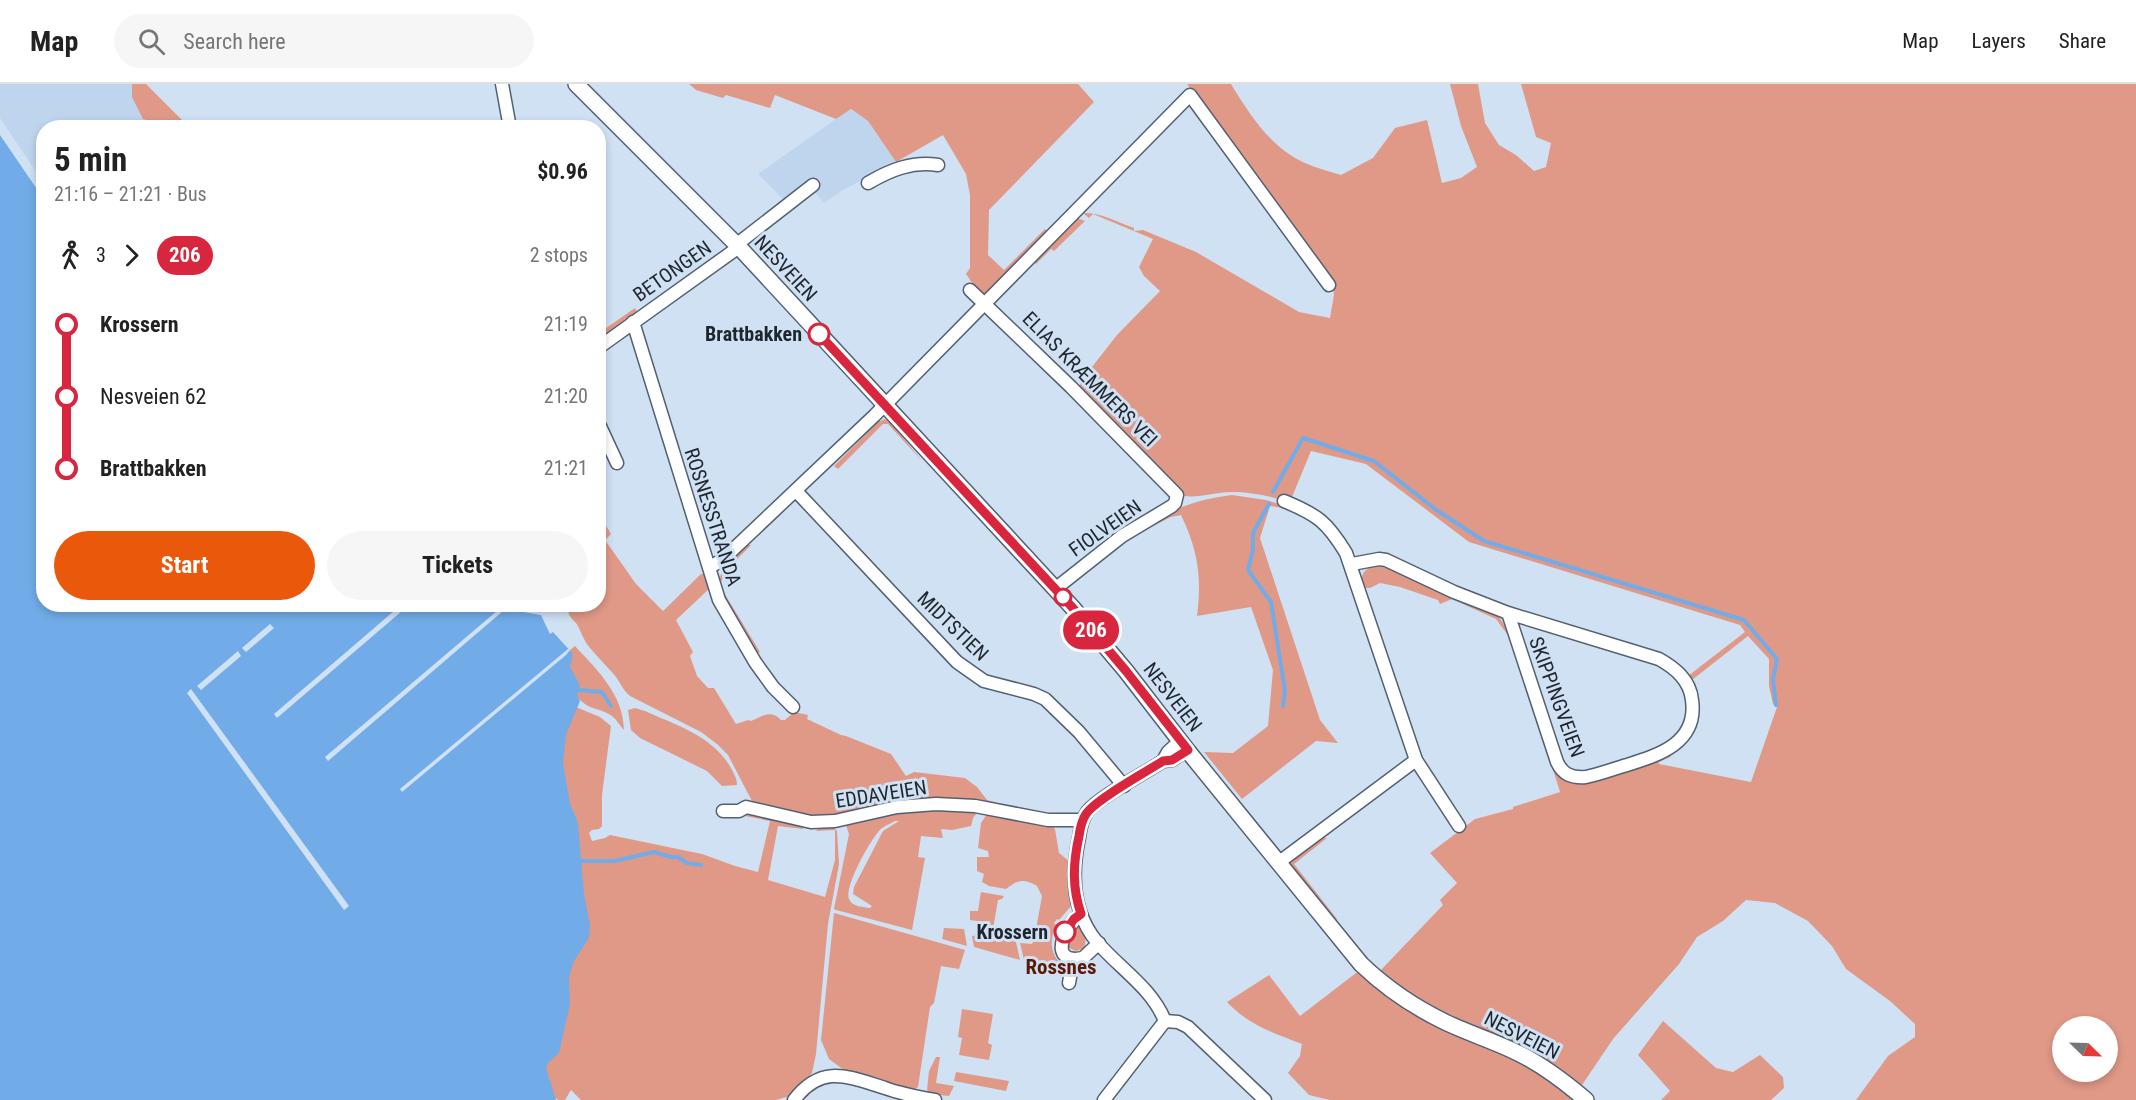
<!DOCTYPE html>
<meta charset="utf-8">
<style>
:root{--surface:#fff;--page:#f6f6f6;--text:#222;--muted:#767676;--line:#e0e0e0;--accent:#ea580c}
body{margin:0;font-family:"Roboto Condensed",sans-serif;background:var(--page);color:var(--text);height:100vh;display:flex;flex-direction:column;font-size:22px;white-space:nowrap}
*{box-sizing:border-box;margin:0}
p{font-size:20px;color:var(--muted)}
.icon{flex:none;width:33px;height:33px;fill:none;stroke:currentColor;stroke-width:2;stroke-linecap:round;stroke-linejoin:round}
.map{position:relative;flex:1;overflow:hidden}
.panel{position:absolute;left:36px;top:36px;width:570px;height:492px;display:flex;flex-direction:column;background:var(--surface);border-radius:24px;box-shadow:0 3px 9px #0003}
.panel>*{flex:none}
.badge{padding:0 12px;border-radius:20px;font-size:21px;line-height:39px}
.needle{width:39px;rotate:113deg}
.controls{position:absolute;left:2052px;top:932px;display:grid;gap:12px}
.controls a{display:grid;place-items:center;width:66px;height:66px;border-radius:50%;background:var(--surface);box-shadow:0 3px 9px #0003;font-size:30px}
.map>.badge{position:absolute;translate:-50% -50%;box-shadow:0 0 0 3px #fff}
.legs{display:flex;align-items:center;gap:9px;height:66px;padding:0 18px;font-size:20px}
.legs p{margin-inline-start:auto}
.summary{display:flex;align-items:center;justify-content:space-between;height:102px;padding:0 18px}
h1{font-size:33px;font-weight:700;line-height:45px}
.button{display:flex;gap:12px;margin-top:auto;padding:12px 18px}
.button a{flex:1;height:69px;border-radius:36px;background:var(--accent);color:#fff;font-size:24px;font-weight:700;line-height:69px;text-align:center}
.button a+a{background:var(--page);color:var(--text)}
ul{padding:0 18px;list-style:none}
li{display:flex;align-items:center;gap:21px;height:72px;font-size:22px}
li i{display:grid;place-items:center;width:9px;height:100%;margin:0 8px;background:currentColor}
li i::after{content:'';width:15px;height:15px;margin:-8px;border:4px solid;border-radius:50%;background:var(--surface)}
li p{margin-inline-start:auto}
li:first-child i{background:linear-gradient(#0000 50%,currentColor 0)}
li:last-child i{background:linear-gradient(currentColor 50%,#0000 0)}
header{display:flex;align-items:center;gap:36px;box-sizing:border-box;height:84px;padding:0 30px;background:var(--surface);border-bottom:2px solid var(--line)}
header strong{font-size:28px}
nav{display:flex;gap:33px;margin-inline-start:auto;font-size:21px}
.search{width:420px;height:54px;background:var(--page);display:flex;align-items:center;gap:15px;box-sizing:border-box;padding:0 21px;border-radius:33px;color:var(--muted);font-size:22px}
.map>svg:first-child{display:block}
</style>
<header>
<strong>Map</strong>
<div class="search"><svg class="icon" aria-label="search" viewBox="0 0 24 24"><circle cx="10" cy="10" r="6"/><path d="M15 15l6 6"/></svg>Search here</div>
<nav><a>Map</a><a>Layers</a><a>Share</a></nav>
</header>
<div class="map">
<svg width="2136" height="1016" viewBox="0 0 2136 1016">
<rect width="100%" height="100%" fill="#d0e1f4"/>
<g fill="#bfd5ee">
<path d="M 0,0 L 132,0 L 132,13 L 154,38 L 186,40 L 193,43 L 44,44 L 43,98 L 0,34 Z"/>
<path d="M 850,25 L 868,37 L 896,78 L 843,106 L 824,119 L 807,99 L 784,116 L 758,90 Z"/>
</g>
<g fill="#e09987" fill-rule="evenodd">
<path d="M 132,0 L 146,0 L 186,40 L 154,38 L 143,35 L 132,13 Z"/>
<path d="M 689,0 L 1078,0 L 1094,18 L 989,126 L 988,171 L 1004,186 L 1045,145 L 1049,148 L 984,213 L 981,212 L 966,190 L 970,184 L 970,111 L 966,90 L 943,51 L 896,78 L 868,37 L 851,25 L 836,35 L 775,11 L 770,24 L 726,11 L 723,14 L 696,6 Z"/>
<path d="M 1187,0 L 1231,0 C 1250,31 1270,63 1305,79 C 1316,84 1329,87 1341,91 L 1373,74 L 1395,44 L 1427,36 L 1442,99 L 1461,94 L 1477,83 L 1461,42 L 1450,0 L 1478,0 L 1485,39 L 1499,61 L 1516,71 L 1534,87 L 1546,83 L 1551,59 L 1536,53 L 1521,0 L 2136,0 L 2136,1016 L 1856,1016 L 1888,972 L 1915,953 L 1915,940 L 1890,917 L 1846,885 L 1832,862 L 1808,837 L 1775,819 L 1746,816 L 1723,837 L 1697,853 L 1679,880 L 1613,955 L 1580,1004 L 1593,1016 L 1330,1016 L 1309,1011 L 1288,989 L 1300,972 L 1302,960 C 1275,950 1247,940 1227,918 L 1269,891 L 1300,932 L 1356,889 L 1379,888 L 1443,821 L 1440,816 L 1457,799 L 1430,769 L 1475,735 L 1513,725 L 1513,723 L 1560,708 L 1551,679 L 1564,694 L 1675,667 L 1670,673 L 1659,678 L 1659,680 L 1751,698 L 1777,623 L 1773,620 L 1769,602 L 1769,575 L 1748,552 L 1692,596 L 1688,592 L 1745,548 L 1740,541 L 1469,458 L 1366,380 L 1311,367 L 1292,413 L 1325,434 C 1295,419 1265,408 1231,408 C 1216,408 1199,414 1185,412 L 1079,304 L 1081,297 L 1117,251 L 1160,207 L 1144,192 L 1139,183 L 1153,155 L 1093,130 L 1089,134 L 1083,129 C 1100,128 1117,138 1134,144 L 1134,147 L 1143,146 L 1196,168 L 1299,228 L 1330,234 L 1334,211 L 1333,203 L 1230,56 ZM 2062,942 L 2108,942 L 2108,987 L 2062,987 Z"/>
<path d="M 1077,134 L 1085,137 L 1054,167 L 1051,165 L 1036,180 L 1034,177 Z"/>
<path d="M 635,224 L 637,228 L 599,257 L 599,249 Z"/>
<path d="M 885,335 L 889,337 L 924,379 L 888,340 L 883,340 L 838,385 L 834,382 L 878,338 Z"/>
<path d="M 1232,411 L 1266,416 L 1299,426 L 1325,448 C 1306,432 1295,425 1270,422 L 1260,454 L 1320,636 L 1338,659 L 1316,657 L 1242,715 L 1204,668 L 1233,669 L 1268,642 L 1273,586 L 1251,523 L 1197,532 C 1202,493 1198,466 1181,431 L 1171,433 L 1141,448 L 1139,446 C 1171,425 1194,416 1232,411 Z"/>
<path d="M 599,430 L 611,450 L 605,456 L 636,500 L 663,527 L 701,490 L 705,490 L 710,504 L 676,536 L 693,568 L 690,572 L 697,592 L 708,604 L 714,604 L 736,640 L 748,636 L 751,637 C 762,632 771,625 781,636 L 785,636 L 794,628 L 808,631 L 807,635 L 841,651 L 846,652 L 891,670 L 906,692 L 914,688 L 965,694 L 977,703 L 987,716 L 1029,728 L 958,717 L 817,736 L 753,719 L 728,671 L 717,660 L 701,648 L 630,612 C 623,606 621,600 616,593 C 608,583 598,574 590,564 C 584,558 579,542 576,539 C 570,533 569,532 567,523 L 563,521 L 598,520 Z"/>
<path d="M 746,461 L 751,461 C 739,474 724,485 720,502 L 760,568 L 755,570 L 720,507 C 715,487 733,474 746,461 Z"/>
<path d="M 1375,482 L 1398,486 L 1446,510 L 1494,530 L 1500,534 L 1508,548 L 1507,550 L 1496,535 L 1452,515 L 1440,520 L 1438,516 L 1400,503 L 1380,499 L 1370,504 L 1364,504 C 1358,493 1364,484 1375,482 Z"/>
<path d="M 575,562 C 598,587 623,610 624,646 C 620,642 617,636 612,632 C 605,627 598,626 590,623 C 568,612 569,589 570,566 Z"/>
<path d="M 571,621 L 600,633 L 611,642 L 602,711 L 602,742 L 599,745 L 592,746 L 589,749 L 592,757 L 605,754 L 610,751 L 702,770 L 735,782 L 758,788 L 770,737 L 745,732 L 744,730 L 750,729 L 802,742 L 803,745 L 778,742 L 768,796 L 825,813 L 835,776 L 835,746 L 816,747 L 820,742 L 833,743 L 837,747 L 839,780 L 828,840 L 816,970 L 812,989 L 793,1011 L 776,1016 L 581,1016 L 571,1006 L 565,1016 L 558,1016 L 556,1014 L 556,1016 L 500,1016 L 460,683 Z"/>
<path d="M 635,624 L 645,627 C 676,641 713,652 731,684 C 734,690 737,694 737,701 L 722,702 L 707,687 L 640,654 L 631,646 L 628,626 Z"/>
<path d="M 914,724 L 977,726 L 977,729 L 973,734 L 971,742 L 952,746 L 941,745 L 943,754 L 921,752 L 918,773 L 925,774 L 912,846 L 836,826 L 834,825 L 849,750 L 845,738 ZM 895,737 L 899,737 L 883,747 L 854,803 L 853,810 L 872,822 L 870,824 C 864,823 852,823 849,815 C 844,802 870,757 879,747 C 883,742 890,740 895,737 Z"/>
<path d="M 987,730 L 1051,740 L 1055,745 L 1059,769 L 1069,777 L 1068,791 L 1072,821 L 1059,836 L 1057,835 L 1054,839 L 1056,841 C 1049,857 1050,872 1064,882 L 1063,887 L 1024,876 L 1020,859 L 1032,860 L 1034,856 L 1042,812 L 1037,802 C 1023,794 1018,796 1006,805 L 989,802 L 982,798 L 984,790 L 977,787 L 977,773 L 989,773 L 988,767 L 978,764 L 981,739 Z"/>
<path d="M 1323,754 L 1327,754 L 1294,780 L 1337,835 L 1336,837 L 1368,874 L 1366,876 L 1290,781 C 1293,769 1312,758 1323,754 Z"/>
<path d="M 981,808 L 1004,812 L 1002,815 L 998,816 L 992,851 L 1016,858 L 1020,876 L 974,863 L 972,852 L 978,851 L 977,837 L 970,836 L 970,827 L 978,827 Z"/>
<path d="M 834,829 L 965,866 L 959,885 L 941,882 L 934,919 L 930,923 L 918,1003 L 912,1007 L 844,986 L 829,975 L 821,956 Z"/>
<path d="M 1079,842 C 1086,847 1087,855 1084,864 L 1076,867 L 1069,864 C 1067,854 1073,849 1079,842 Z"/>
<path d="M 944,844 L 964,845 L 967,862 L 942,855 Z"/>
<path d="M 962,925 L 993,930 L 988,959 L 992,961 L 989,976 L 959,971 L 962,954 L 958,953 Z"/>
<path d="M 1663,937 L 1716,984 L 1733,988 L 1760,971 L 1783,993 L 1784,1004 L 1771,1016 L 1661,1016 L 1670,1007 L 1638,971 Z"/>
<path d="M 936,973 L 940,973 L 936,999 L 954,1002 L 949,1012 L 930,1010 L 927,1006 L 929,987 Z"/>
<path d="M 956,988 L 1009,997 L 1006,1007 L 954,997 Z"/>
</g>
<path fill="#71ace8" d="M 0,51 L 43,114 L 44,520 L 513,521 L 517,527 L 541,531 L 550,550 L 553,548 L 573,570 L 570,583 L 580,601 L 577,611 L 580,617 L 566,651 L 563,679 L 570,719 L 578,739 L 584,810 L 590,841 L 589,854 L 574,877 L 569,893 L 570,920 L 559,969 L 548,979 L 546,984 L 556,1016 L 0,1016 Z"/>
<g fill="#d0e1f4">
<path d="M 401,521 L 409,521 L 277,634 L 274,630 Z"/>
<path d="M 504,521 L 510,521 L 328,677 L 325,673 Z"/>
<path d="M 270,540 L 274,544 L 246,568 L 242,564 Z"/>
<path d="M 568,565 L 570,566 L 566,571 L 402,708 L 400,705 Z"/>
<path d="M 238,567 L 241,572 L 201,606 L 197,602 Z"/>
<path d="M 191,605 L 349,822 L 344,826 L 187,609 Z"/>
</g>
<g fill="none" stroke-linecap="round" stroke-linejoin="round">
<g stroke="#71ace8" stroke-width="4">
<path d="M 1273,408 L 1303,354 L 1374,377 L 1435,425 L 1484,457 L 1744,536 L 1777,575 L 1773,596 L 1776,621"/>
<path d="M 1269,420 L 1253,449 L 1253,466 L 1248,486 L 1271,518 L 1285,607 L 1283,622"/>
<path d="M 579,606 L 602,608 L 611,622"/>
<path d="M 581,777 L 615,777 L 654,768 L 671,773 L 678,773 L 687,779 L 701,781"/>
</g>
<g stroke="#526171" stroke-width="15">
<g id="minor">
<path d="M 502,0 L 510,44"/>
<path d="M 868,99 C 890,86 912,77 938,81"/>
<path d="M 736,161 L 813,101"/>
<path d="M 970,206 L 1071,303 L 1177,411 L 1175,419 L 1172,422 L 1122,452 L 1055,505"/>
<path d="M 633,238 L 719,516 L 755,578 L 773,603 L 793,623"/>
<path d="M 598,264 L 739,163"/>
<path d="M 598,338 L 617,379"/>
<path d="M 796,407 L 957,578 L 984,597 L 1034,610 L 1045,615 L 1079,648 L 1124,702"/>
<path d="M 1284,417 C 1318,431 1327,438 1346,469 L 1416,676 L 1459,742"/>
<path d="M 1352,480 L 1379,475 L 1386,476 L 1454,508 L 1508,529 L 1659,575 C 1675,584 1690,596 1692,616 C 1698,659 1659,671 1627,681 C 1613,685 1600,690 1586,693 C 1572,694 1563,691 1557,678 L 1508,529"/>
<path d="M 710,483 L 722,476 L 874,332 L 1190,11 L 1329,201"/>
<path d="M 1163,677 L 1172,676 L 1187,666"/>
<path d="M 723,727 L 739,727 L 746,723 L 811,738 L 835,737 L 897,723 L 936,720 L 975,722 L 1048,736 L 1083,736"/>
<path d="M 1278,779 L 1416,676"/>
<path d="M 1081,830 C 1064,842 1047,881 1083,874 L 1099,859"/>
<path d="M 1069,899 L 1073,875"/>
<path d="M 1165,937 C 1151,903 1120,885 1097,858 C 1072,828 1071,791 1079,754 C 1080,745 1082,735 1087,728 C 1099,713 1145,689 1163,677 L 1168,668 L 1180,657"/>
<path d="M 1165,937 L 1178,938 L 1188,943 L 1265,1016"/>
<path d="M 794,1016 C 822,979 849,993 885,1004 C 901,1010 918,1013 935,1016"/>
<path d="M 1104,1016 L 1165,937"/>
</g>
</g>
<g stroke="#526171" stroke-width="18">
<path id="major" d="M 576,0 L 739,163 L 1072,523 L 1126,587 L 1187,666 L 1361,880 C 1386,904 1414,923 1445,938 C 1470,950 1497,958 1522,971 C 1545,983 1566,999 1586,1016"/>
</g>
<use href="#minor" stroke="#fff" stroke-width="12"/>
<use href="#major" stroke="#fff" stroke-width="15"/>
</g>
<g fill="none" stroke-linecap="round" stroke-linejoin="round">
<g stroke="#fff" stroke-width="14">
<path id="line-1" d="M 819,250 L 1072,523 L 1126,587 L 1188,666 L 1172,676 L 1163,677 C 1146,688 1096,715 1086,730 C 1082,736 1080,745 1079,752 C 1073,780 1072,803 1081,830 L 1074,835 L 1065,848"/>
</g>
<use href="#line-1" stroke="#d7263d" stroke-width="9"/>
</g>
<g fill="#fff" stroke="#d7263d" stroke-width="3">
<circle cx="819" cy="250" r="10"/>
<circle cx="1063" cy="513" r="8"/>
<circle cx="1065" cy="848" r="10"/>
</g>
<g text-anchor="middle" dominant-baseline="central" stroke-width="6" stroke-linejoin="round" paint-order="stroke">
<g font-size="20" fill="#1e252c" stroke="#d0e1f4">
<text transform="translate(786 184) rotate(47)">NESVEIEN</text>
<text transform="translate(672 187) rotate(-35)">BETONGEN</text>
<text transform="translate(1090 295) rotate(45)">ELIAS KRÆMMERS VEI</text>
<text transform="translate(713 433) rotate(72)">ROSNESSTRANDA</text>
<text transform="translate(1105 444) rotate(-35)">FIOLVEIEN</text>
<text transform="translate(953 542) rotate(44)">MIDTSTIEN</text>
<text transform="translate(1173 613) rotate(52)">NESVEIEN</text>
<text transform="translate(1557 613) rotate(70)">SKIPPINGVEIEN</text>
<text transform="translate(881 710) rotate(-9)">EDDAVEIEN</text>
<text transform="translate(1522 951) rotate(27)">NESVEIEN</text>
</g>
<g font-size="20" font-weight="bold" fill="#1e252c" stroke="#d0e1f4" text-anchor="end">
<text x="802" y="250">Brattbakken</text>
<text x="1048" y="848">Krossern</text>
</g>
<g font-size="21" font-weight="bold" fill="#5b1907" stroke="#d0e1f4">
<text x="1061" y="883">Rossnes</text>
</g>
</g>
</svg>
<div class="controls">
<a><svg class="needle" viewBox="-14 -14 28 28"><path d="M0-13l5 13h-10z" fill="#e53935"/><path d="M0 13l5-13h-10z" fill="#767676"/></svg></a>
</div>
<b class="badge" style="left:1091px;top:546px;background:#d7263d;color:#fff">206</b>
<section class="panel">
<div class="summary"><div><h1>5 min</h1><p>21:16 – 21:21 · Bus</p></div><b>$0.96</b></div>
<div class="legs"><svg class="icon" aria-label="walk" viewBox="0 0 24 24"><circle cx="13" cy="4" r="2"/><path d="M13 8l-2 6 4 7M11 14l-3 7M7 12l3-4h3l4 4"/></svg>3<svg class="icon" aria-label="forward" viewBox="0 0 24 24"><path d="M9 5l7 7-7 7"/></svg><b class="badge" style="background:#d7263d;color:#fff">206</b><p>2 stops</p></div>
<ul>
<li><i style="color:#d7263d"></i><b>Krossern</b><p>21:19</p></li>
<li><i style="color:#d7263d"></i><span>Nesveien 62</span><p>21:20</p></li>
<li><i style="color:#d7263d"></i><b>Brattbakken</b><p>21:21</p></li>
</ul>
<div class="button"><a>Start</a><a>Tickets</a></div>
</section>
</div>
